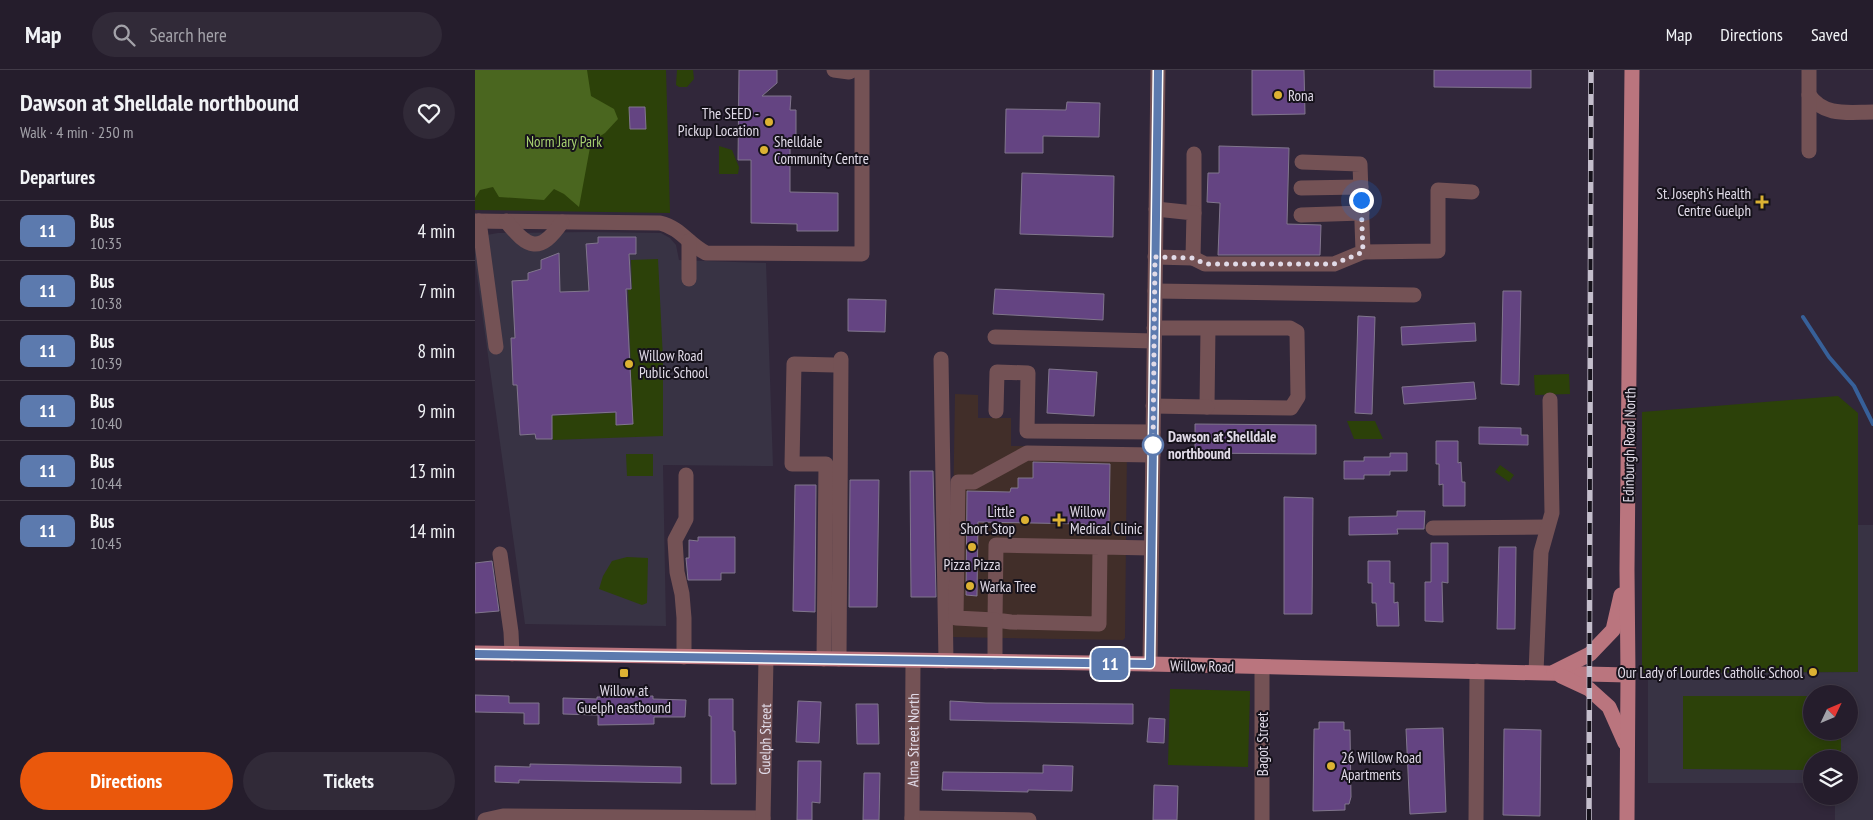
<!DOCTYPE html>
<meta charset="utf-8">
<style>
:root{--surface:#251d2c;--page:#312a38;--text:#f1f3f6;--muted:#a3a2a9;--line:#423b48;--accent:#ea580c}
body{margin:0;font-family:"PT Sans Narrow",sans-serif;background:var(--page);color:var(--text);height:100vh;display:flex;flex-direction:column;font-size:19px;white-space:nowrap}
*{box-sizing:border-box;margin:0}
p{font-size:16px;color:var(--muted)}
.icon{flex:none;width:28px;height:28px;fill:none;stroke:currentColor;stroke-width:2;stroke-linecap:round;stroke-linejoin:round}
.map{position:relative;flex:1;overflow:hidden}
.side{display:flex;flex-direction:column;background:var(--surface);width:475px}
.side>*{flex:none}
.badge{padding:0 10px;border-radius:8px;font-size:18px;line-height:32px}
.needle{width:32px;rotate:46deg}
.buttons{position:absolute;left:1328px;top:615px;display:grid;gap:10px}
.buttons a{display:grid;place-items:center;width:55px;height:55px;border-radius:50%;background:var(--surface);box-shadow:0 2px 8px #0003,0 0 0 1px var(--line);font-size:25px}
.you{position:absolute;width:25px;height:25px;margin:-12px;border:4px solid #fff;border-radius:50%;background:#1a73e8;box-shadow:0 0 0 8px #1a73e833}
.map>.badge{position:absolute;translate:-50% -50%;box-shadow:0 0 0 2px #fff}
h2{padding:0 20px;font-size:19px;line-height:45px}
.round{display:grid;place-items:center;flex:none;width:52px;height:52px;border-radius:26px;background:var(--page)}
.head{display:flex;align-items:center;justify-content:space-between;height:85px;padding:0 20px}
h1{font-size:24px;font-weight:800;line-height:38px}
.button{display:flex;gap:10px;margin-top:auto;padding:10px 20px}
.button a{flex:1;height:58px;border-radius:30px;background:var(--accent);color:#fff;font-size:20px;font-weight:800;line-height:58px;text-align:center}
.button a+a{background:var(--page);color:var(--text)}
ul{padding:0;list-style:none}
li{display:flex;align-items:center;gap:15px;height:60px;padding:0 20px;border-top:1px solid var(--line)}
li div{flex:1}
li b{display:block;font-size:19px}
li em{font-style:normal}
li .badge{min-width:55px;font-weight:700;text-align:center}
header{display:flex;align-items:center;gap:30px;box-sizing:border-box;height:70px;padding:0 25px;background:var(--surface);border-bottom:1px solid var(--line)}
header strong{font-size:24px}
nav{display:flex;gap:28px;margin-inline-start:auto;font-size:18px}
.search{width:350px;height:45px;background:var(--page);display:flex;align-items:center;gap:12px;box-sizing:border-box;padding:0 18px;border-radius:28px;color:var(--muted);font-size:19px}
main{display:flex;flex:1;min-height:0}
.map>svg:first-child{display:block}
</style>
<header>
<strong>Map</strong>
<div class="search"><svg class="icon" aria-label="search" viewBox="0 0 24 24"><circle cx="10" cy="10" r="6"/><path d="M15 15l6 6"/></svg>Search here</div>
<nav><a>Map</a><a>Directions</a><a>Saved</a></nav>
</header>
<main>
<section class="side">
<div class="head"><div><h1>Dawson at Shelldale northbound</h1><p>Walk · 4 min · 250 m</p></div><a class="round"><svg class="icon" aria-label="heart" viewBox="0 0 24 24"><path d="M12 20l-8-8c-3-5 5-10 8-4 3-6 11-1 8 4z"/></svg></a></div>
<h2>Departures</h2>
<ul>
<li><span class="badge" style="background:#5c7aae;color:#fff">11</span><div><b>Bus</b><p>10:35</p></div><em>4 min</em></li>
<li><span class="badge" style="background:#5c7aae;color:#fff">11</span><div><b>Bus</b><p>10:38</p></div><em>7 min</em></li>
<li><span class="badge" style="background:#5c7aae;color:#fff">11</span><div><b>Bus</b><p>10:39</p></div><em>8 min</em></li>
<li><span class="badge" style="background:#5c7aae;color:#fff">11</span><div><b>Bus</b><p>10:40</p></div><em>9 min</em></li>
<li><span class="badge" style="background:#5c7aae;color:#fff">11</span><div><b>Bus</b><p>10:44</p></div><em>13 min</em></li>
<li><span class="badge" style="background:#5c7aae;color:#fff">11</span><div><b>Bus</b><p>10:45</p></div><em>14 min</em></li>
</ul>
<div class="button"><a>Directions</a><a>Tickets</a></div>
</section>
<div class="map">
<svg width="1398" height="750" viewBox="0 0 1398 750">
<rect width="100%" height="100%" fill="#31273a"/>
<path fill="#412e29" d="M 480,324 L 503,325 L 503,348 L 536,348 L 536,376 L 652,378 L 650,568 L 648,570 L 476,567 Z"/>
<g fill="#383344" fill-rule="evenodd">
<path d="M 112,162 L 186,163 L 195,168 L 201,175 L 204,190 L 291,193 L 298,396 L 188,395 L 191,556 L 50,554 L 0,191 L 0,167 L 23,163 Z"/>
<path d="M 1383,455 L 1398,455 L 1398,750 L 1360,750 L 1360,726 L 1374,726 L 1374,689 L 1336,689 L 1336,713 L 1173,713 L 1173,603 L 1382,602 ZM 1336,624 L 1374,624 L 1374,661 L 1336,661 Z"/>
</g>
<g fill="#2c4109">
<path d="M 0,0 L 191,0 L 195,143 L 0,140 Z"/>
<path d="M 202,0 L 218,0 L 219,9 L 212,17 L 204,17 L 201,15 Z"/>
<path d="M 244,76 L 257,80 L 264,97 L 263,104 L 244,104 Z"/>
<path d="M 183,189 L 188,289 L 188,366 L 78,370 L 77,352 L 74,352 L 74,346 L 140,343 L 141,355 L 158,354 L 153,220 L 157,219 L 156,190 Z"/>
<path d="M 1094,304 L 1095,324 L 1060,325 L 1059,305 Z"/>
<path d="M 1363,326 L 1383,343 L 1383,602 L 1167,603 L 1167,342 Z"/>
<path d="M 872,351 L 900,351 L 908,369 L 879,369 Z"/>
<path d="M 151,384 L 178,384 L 178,406 L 152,406 Z"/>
<path d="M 1025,395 L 1039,405 L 1034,412 L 1020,402 Z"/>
<path d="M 152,487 L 173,488 L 172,533 L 167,535 L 124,519 L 128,506 L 137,491 Z"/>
<path d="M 695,619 L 775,621 L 773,697 L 693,695 Z"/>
<path d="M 1208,626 L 1336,626 L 1336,661 L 1366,661 L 1366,689 L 1336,689 L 1336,700 L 1208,699 Z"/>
</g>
<path fill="#4a661f" d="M 0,0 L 112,0 L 116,26 L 139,39 L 143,49 L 130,63 L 116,72 L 104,137 L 89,124 L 79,119 L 69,130 L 24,127 L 18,117 L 5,120 L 0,128 Z"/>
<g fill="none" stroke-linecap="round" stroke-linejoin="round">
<path stroke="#376099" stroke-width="4" d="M 1328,247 L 1354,287 L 1379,316 L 1398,354"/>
</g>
<g fill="#644482" stroke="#81768d">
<path d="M 264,0 L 302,0 L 302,13 L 287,26 L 316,26 L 315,40 L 321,40 L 321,72 L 315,72 L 315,122 L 363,123 L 363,161 L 322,161 L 322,154 L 276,153 L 276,90 L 263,90 Z"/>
<path d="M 777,0 L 829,0 L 830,44 L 777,45 Z"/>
<path d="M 959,0 L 1056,0 L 1056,18 L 959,17 Z"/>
<path d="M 592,32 L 625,33 L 624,67 L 568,66 L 568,83 L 530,83 L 531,39 L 591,40 Z"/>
<path d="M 154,37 L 170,37 L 171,59 L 155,59 Z"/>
<path d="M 744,76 L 814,78 L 812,154 L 846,155 L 845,185 L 743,185 L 745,133 L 732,132 L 733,103 L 744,103 Z"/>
<path d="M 547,103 L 639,106 L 638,167 L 545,164 Z"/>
<path d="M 123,167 L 161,167 L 161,184 L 154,184 L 156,219 L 151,219 L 158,354 L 141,355 L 141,342 L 77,345 L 77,369 L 61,369 L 60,364 L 45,365 L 42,315 L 38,315 L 36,268 L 40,268 L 37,211 L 53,210 L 53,203 L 66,199 L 66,190 L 84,183 L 85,222 L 114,221 L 111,174 L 123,173 Z"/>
<path d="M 520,219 L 629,224 L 628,250 L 518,244 Z"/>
<path d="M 1028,221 L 1046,221 L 1044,315 L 1026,314 Z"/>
<path d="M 373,229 L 411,230 L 410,262 L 373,261 Z"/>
<path d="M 883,246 L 900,247 L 897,344 L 880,343 Z"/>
<path d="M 1000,253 L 1001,271 L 927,275 L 926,257 Z"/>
<path d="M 574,299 L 622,302 L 619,346 L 572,343 Z"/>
<path d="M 999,312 L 1001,329 L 929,334 L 927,317 Z"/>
<path d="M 720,354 L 841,355 L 841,384 L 720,383 Z"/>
<path d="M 1004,357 L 1046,358 L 1046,365 L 1053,365 L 1053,375 L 1004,374 Z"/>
<path d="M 961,371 L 983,371 L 983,393 L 986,392 L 987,412 L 990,412 L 990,436 L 968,436 L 968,414 L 964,415 L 964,394 L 961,394 Z"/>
<path d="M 915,383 L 932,383 L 932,401 L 915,401 L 915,405 L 889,405 L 889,409 L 869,409 L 869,391 L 889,391 L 889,387 L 915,387 Z"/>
<path d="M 558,392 L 635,394 L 634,458 L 610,458 L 610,454 L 503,452 L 502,526 L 491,525 L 492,421 L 535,422 L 536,418 L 543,418 L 543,408 L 558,408 Z"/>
<path d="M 435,401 L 458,401 L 461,527 L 436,527 Z"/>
<path d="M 375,410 L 404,410 L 402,537 L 374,537 Z"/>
<path d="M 320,415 L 341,415 L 340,542 L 318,541 Z"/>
<path d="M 809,427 L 838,428 L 837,544 L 809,544 Z"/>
<path d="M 922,441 L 950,441 L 949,459 L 922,459 L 923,464 L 874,465 L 874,447 L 922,446 Z"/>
<path d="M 223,467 L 260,467 L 260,503 L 246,503 L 246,510 L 213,510 L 211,488 L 214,488 L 214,470 L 223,471 Z"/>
<path d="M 956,473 L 973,473 L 973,513 L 967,512 L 968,552 L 950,551 L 950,512 L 956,512 Z"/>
<path d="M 1024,477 L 1041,477 L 1040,559 L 1022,559 Z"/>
<path d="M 17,491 L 24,541 L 0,543 L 0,493 Z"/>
<path d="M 893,491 L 915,491 L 915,513 L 919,513 L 919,533 L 923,532 L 924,556 L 902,556 L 901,533 L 897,533 L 897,513 L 893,513 Z"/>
<path d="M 0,625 L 34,626 L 34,633 L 64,633 L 64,654 L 49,654 L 49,643 L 0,642 Z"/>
<path d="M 178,626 L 178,629 L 211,630 L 210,647 L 179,647 L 179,654 L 123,655 L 123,645 L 88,644 L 88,628 L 122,629 L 122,627 Z"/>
<path d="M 234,629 L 258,629 L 258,661 L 260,661 L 261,714 L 236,714 L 236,646 L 234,646 Z"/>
<path d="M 323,631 L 346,632 L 344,673 L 321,672 Z"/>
<path d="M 475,631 L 511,633 L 658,634 L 658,654 L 475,650 Z"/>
<path d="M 381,634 L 403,634 L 404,674 L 382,674 Z"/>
<path d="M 674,648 L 690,649 L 689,673 L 672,672 Z"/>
<path d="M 844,652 L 869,652 L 869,660 L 875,660 L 876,727 L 874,734 L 870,734 L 870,740 L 838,741 L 839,659 L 844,659 Z"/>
<path d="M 968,658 L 971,742 L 935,744 L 931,659 Z"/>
<path d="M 1029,659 L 1066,660 L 1065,746 L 1028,745 Z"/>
<path d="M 323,691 L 346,691 L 345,733 L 337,732 L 337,750 L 322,750 Z"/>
<path d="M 55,694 L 206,697 L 206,713 L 44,710 L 44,713 L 20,712 L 20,696 L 55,697 Z"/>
<path d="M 568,695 L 598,696 L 597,721 L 553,720 L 553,722 L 467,720 L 468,702 L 568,703 Z"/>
<path d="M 389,703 L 405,703 L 404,750 L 388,750 Z"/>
<path d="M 679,715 L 703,716 L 702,750 L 678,750 Z"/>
</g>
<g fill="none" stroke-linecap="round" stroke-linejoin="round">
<g stroke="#745255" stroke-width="15">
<path d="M 359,0 L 374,2 L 378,0"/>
<path d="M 1334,25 C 1349,47 1374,42 1398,42"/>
<path d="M 1334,81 L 1334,0"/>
<path d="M 826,118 L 886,117"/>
<path d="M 719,143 L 719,84"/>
<path d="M 826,145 L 887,143"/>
<path d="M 0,151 L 185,153 C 206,158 213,174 231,183 L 387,184 L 387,0"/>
<path d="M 4,151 L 21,277"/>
<path d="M 31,151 C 53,179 65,184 87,152"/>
<path d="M 214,171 L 214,209"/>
<path d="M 888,182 L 963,181 L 963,120 L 997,122"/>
<path d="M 680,187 L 718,188 L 719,143 L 681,139"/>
<path d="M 718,188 L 730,194 L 859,194 L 888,182 L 885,94 L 827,92"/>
<path d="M 680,221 L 939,225"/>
<path d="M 679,258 L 815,258 L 822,262 L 823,327 L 816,338 L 732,337 L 733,258"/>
<path d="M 520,267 L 679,271"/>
<path d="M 466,289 L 471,591"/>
<path d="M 678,336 L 732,337"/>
<path d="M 521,341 L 522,302 L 553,303 L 552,361 L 678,362"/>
<path d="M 958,458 L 1072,457"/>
<path d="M 625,477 L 521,475 L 520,550 L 536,552 L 624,554 L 625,477 L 676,478"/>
<path d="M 25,484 L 36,562 L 37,584"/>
<path d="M 209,587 L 209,548 L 207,524 L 202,502 L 200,470 L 211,449 L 211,405"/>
<path d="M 349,589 L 351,394 L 317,394 L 319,294 L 359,295"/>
<path d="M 364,589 L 366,289"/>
<path d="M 520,592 L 520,550 L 481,548 L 483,412 L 499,412 L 552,383 L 678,385"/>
<path d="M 675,594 L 683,0"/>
<path d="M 1061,602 L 1066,482 L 1077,443 L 1075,330"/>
<path d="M 437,748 L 554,750"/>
<path d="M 10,750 L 28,746 L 288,748"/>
<path id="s1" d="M 288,750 L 291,588"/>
<path id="s2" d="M 437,750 L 438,591"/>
<path d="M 787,750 L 787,597"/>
<path d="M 1001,750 L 1002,601"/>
</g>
<g stroke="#ba757e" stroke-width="15">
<path d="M 0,583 L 675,594 L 1153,605"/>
<path d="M 1079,602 L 1115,584 L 1138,560 L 1146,525"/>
<path d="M 1086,606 L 1114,619 L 1134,637 L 1150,673"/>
<path d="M 1152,750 L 1153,605 L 1152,500 L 1157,0"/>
</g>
<g stroke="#c4becc" stroke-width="5.5">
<path id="rail" d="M 1114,750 L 1116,0"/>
</g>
<use href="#rail" stroke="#16121b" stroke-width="4" stroke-dasharray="11" stroke-linecap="butt"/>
</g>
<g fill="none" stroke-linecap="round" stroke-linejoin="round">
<g stroke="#fff" stroke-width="11">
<path id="line" d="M 0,584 L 675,594 L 683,0"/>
</g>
<use href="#line" stroke="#5c7aae" stroke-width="8"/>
<path stroke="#e1dbe8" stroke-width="5" stroke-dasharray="0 9" d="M 678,375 L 680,187 L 718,188 L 730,194 L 859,194 L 888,182 L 886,130"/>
</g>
<g fill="#dcb233" stroke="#16121b" stroke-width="2">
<circle cx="803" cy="25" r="5"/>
<circle cx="294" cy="52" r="5"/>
<circle cx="289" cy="80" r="5"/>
<path d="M1284.5 124.5h5v5h5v5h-5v5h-5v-5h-5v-5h5z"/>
<circle cx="154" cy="294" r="5"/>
<circle cx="550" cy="450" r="5"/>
<path d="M581.5 442.5h5v5h5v5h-5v5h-5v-5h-5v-5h5z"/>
<circle cx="497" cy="477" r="5"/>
<circle cx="495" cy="516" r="5"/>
<circle cx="1338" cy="602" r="5"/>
<rect x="144" y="598" width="10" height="10" rx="2.5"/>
<circle cx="856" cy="696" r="5"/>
</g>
<circle fill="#fff" stroke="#5c7aae" stroke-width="2.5" cx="678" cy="375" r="10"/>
<g text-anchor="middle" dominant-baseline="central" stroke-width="4" stroke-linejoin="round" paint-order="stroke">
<g font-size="15" fill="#e1dbe8" stroke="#16121b" text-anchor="start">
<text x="813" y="25">Rona</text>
<text x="284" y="43" text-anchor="end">The SEED -<tspan x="284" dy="17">Pickup Location</tspan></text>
<text x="299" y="71">Shelldale<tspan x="299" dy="17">Community Centre</tspan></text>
<text x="1276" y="123" text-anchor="end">St. Joseph's Health<tspan x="1276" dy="17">Centre Guelph</tspan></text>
<text x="164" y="285">Willow Road<tspan x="164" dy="17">Public School</tspan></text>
<text x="540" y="441" text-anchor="end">Little<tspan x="540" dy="17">Short Stop</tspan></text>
<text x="595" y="441">Willow<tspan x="595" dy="17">Medical Clinic</tspan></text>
<text x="497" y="494" text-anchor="middle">Pizza Pizza</text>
<text x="505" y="516">Warka Tree</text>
<text x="1328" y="602" text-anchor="end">Our Lady of Lourdes Catholic School</text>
<text x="149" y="620" text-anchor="middle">Willow at<tspan x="149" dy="17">Guelph eastbound</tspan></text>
<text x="866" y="687">26 Willow Road<tspan x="866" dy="17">Apartments</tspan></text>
</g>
<g font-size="15" fill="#a7d170" stroke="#16121b">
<text x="89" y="71">Norm Jary Park</text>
</g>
<g font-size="15" font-weight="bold" fill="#e1dbe8" stroke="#16121b" text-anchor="start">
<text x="693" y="366">Dawson at Shelldale<tspan x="693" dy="17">northbound</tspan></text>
</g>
<g font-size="15" fill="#e1dbe8" stroke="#16121b">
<text transform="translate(1154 375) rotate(-89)">Edinburgh Road North</text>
<text transform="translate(727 596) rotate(1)">Willow Road</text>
<text stroke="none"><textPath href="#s1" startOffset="81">Guelph Street</textPath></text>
<text stroke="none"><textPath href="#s2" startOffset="80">Alma Street North</textPath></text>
<text transform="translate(787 674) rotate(-90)">Bagot Street</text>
</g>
</g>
</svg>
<div class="buttons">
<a><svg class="needle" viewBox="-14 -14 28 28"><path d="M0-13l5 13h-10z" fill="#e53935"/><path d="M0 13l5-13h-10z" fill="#a3a2a9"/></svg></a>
<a><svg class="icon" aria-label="layers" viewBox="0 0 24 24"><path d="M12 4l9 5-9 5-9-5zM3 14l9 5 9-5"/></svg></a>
</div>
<div class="you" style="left:886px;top:130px"></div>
<b class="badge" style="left:635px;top:594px;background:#5c7aae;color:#fff">11</b>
</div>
</main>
